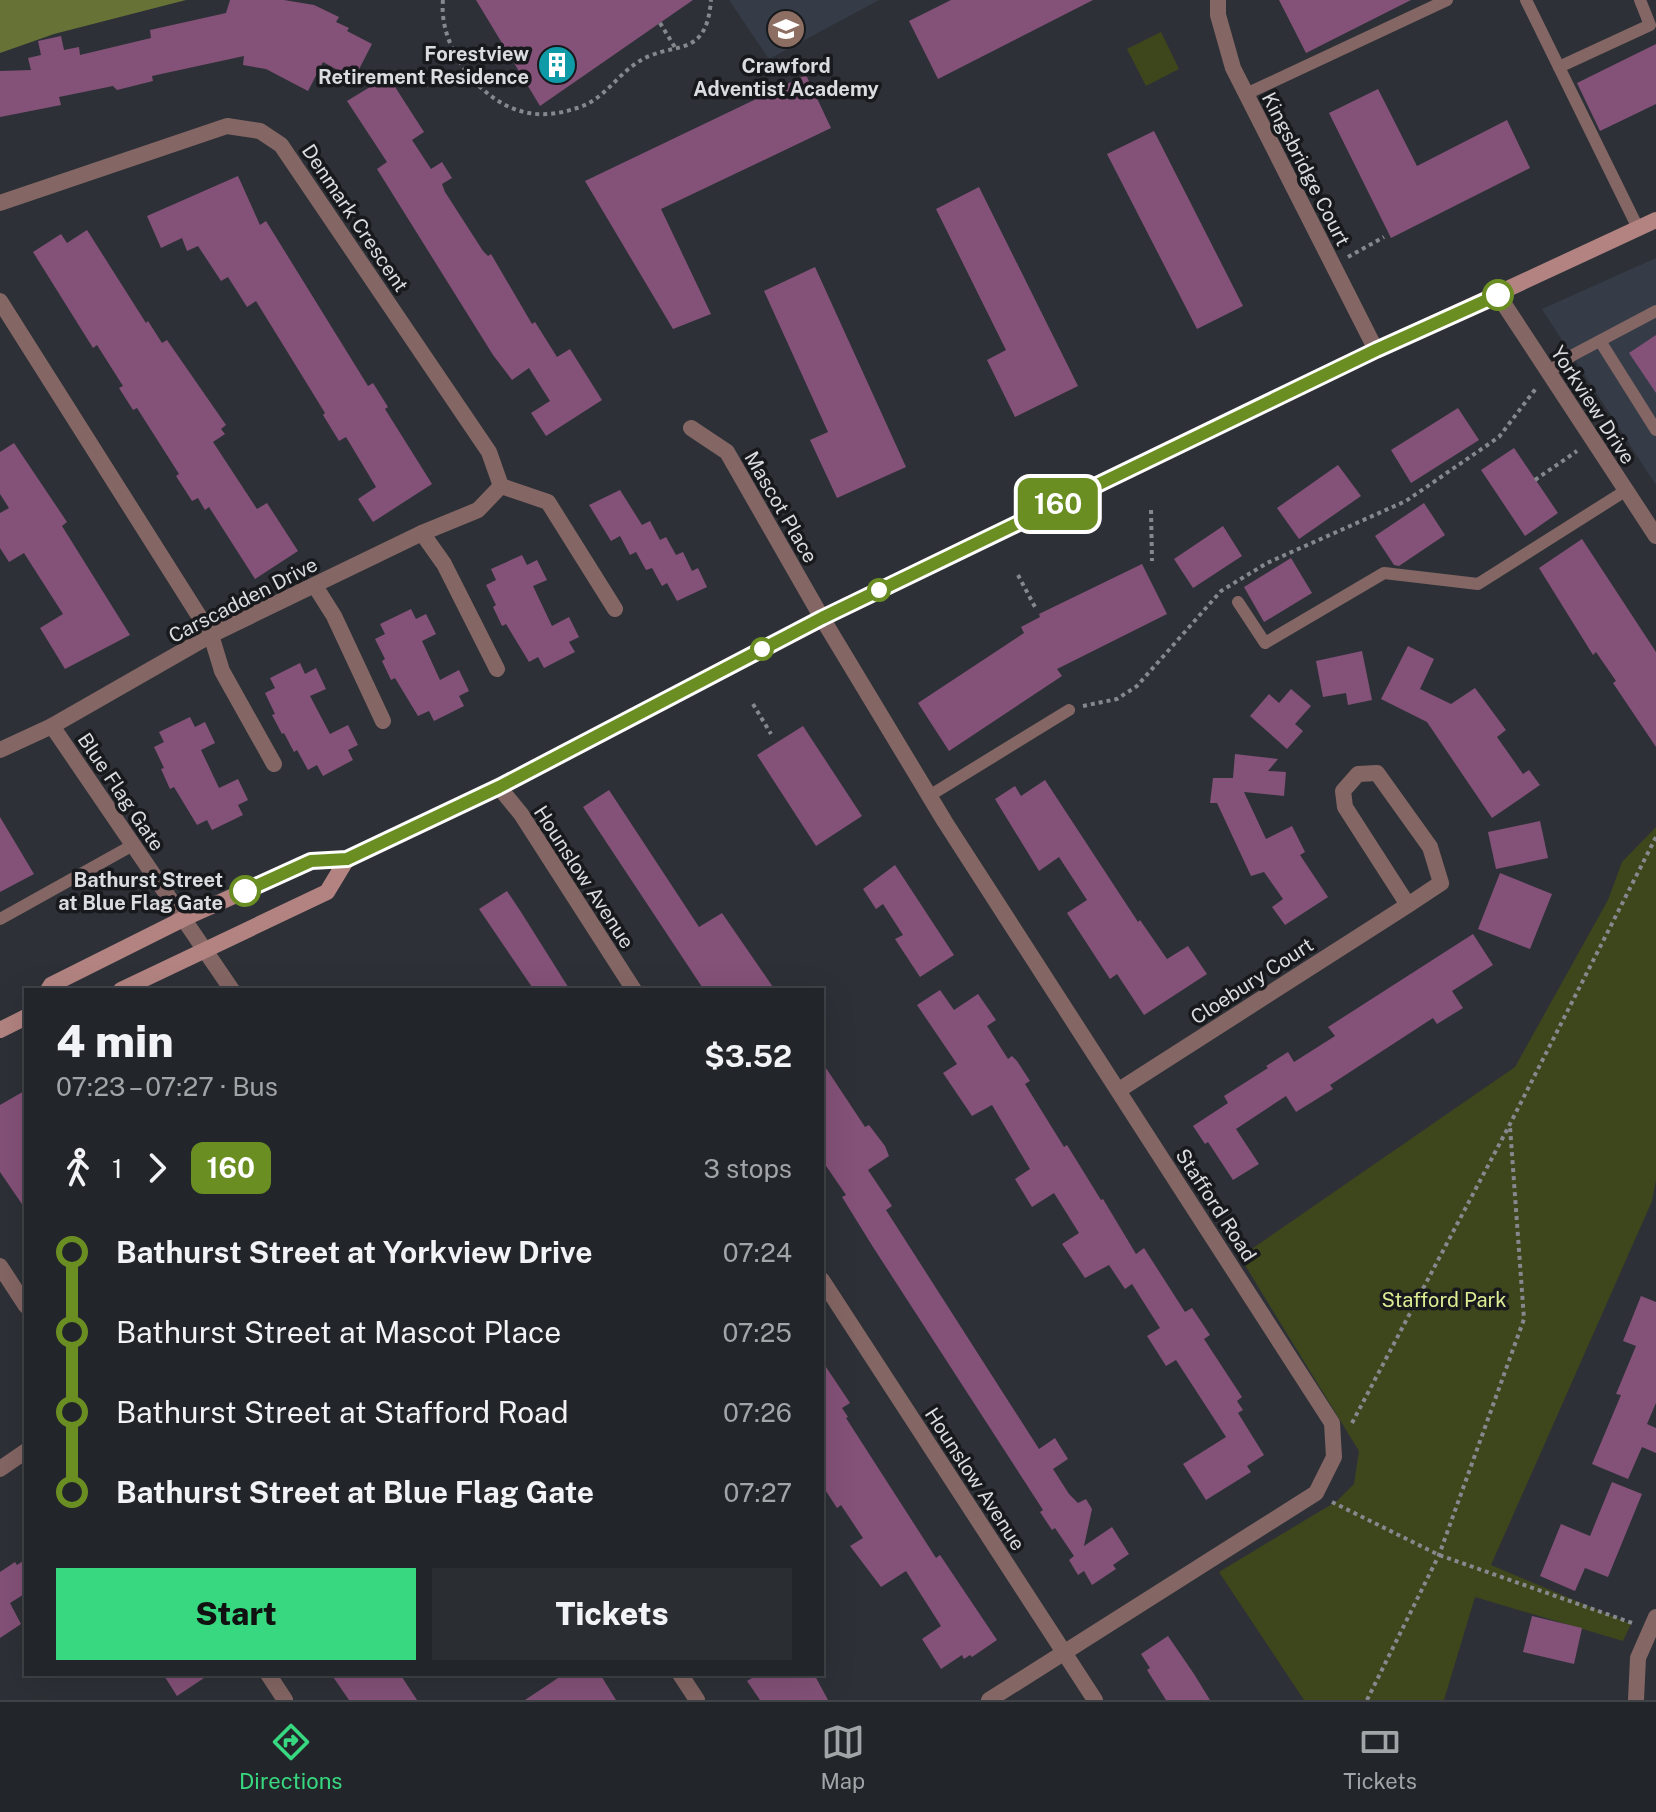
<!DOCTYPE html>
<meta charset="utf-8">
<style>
:root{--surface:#222529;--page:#2a2d31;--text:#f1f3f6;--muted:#a2a5a8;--line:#3f4246;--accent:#38d880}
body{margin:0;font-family:"Public Sans",sans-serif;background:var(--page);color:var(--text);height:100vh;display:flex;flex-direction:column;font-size:30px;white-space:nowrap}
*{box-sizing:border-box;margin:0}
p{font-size:26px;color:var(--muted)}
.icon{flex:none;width:44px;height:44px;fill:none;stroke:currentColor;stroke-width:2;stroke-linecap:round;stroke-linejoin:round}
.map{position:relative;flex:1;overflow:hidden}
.side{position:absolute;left:24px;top:988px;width:800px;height:688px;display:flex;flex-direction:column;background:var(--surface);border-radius:0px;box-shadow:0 8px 32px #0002,0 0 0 2px var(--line)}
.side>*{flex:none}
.badge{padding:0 16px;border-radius:12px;font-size:28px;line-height:52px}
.map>.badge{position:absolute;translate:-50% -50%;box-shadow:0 0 0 4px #fff}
.legs{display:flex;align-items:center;gap:12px;height:88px;padding:0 32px;font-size:26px}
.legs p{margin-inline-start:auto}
.headline{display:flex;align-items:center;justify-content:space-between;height:136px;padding:0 32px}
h1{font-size:44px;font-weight:800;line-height:60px}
.primary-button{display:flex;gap:16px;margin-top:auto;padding:16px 32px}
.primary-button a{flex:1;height:92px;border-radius:0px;background:var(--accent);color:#111;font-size:32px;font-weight:800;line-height:92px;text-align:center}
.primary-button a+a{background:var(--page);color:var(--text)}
ul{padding:0 32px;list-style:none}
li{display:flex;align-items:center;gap:28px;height:80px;font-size:30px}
li i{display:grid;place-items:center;width:12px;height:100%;margin:0 10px;background:currentColor}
li i::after{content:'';width:20px;height:20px;margin:-10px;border:6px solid;border-radius:50%;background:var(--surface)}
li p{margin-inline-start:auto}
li:first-child i{background:linear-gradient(#0000 50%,currentColor 0)}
li:last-child i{background:linear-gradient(currentColor 50%,#0000 0)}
.tabs{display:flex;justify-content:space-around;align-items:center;height:112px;border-top:2px solid var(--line);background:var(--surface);font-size:22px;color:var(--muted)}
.tabs a{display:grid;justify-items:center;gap:4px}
.tabs .active{color:var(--accent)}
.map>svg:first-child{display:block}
</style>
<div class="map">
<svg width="1656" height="1700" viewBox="0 0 1656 1700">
<rect width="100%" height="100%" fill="#2d3137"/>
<g fill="#353c47">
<path d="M 729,0 L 879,0 L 769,59 Z"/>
<path d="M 1656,258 L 1656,485 L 1542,309 Z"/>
</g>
<g fill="#3e461c">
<path d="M 1161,32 L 1179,69 L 1146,86 L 1127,49 Z"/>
<path d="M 1656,827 L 1656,1180 L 1652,1201 L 1491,1565 L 1631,1624 L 1623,1641 L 1475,1597 L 1444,1700 L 1304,1700 L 1219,1572 L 1337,1501 L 1354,1484 L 1359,1451 L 1240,1257 L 1515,1067 L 1608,900 L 1622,862 Z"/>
</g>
<path fill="#677336" d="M 0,0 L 186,0 L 54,34 L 0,53 Z"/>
<g fill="#845178">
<path d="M 230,0 L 284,0 L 314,5 L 339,17 L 336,22 L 349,28 L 347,31 L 372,44 L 354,79 L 323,62 L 308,91 L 266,69 L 243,65 L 244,56 L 152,76 L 153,81 L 117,90 L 113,86 L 59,97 L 61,105 L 0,117 L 0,71 L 31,70 L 28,58 L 41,55 L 38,41 L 61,36 L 64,50 L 79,47 L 80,55 L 151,38 L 150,30 L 226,13 Z"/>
<path d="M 476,0 L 693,0 L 540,106 Z"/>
<path d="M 951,0 L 1093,0 L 938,79 L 909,21 Z"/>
<path d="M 1279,0 L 1411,0 L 1306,53 Z"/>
<path d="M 1656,44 L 1656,104 L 1600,131 L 1577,83 Z"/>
<path d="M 806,75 L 831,128 L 661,209 L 711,314 L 673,329 L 585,181 Z"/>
<path d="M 388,76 L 424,132 L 412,140 L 431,169 L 442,162 L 452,178 L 442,184 L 445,192 L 483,251 L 488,256 L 491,254 L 532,324 L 535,322 L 557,357 L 570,349 L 602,400 L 546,436 L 531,413 L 550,401 L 529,368 L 512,380 L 493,355 L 377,169 L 387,162 L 347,101 Z"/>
<path d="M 1378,89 L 1417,166 L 1507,120 L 1530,168 L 1391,238 L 1329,113 Z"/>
<path d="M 1154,131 L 1243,306 L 1197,329 L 1107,154 Z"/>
<path d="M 238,176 L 260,225 L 266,221 L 368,386 L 373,383 L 388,407 L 385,409 L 432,484 L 373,522 L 358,499 L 376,487 L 346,437 L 339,441 L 323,415 L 325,413 L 256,301 L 247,307 L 228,277 L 221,281 L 198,246 L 187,251 L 182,238 L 161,248 L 147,216 Z"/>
<path d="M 979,187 L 1078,386 L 1015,417 L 987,360 L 1006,350 L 936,209 Z"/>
<path d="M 87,230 L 146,323 L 148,321 L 162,343 L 167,340 L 226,425 L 221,429 L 225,434 L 213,442 L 257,509 L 267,503 L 298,551 L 255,579 L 209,507 L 205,510 L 198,498 L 192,501 L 176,476 L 179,474 L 137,408 L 133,410 L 119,388 L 123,386 L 97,345 L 93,348 L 33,252 L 61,234 L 67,243 Z"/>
<path d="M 815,267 L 906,467 L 837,498 L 810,440 L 828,432 L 764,291 Z"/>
<path d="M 1656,335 L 1656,393 L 1629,353 Z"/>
<path d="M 1458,408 L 1479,440 L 1411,483 L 1391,450 Z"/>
<path d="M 14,443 L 67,522 L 62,526 L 130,635 L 65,669 L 40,628 L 63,614 L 24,553 L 9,562 L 0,548 L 0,513 L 9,508 L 0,494 L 0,452 Z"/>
<path d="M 1514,448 L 1558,513 L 1525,536 L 1481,470 Z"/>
<path d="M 1338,465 L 1361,496 L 1299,539 L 1277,508 Z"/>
<path d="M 620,490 L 642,525 L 650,521 L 660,540 L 666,537 L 676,555 L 683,552 L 692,571 L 698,568 L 707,587 L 677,601 L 667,583 L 662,586 L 652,568 L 646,570 L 636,552 L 630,555 L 620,536 L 611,541 L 589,505 Z"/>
<path d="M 1424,503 L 1445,535 L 1399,566 L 1394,565 L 1375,536 Z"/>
<path d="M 1223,526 L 1242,556 L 1193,588 L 1174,559 Z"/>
<path d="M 1582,539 L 1656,652 L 1656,747 L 1613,683 L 1616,681 L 1596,652 L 1593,655 L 1539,568 Z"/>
<path d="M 522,555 L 527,565 L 537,560 L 547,580 L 533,586 L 552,626 L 569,617 L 579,637 L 569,642 L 575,652 L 544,668 L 538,657 L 529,662 L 506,624 L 502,626 L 493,607 L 496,605 L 486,585 L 496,580 L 491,569 Z"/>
<path d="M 1291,558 L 1312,593 L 1264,622 L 1244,587 Z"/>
<path d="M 1142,564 L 1167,614 L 1057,669 L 1062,676 L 949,751 L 918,703 L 1024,633 L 1021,627 L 1040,617 L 1039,614 Z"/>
<path d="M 411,609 L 416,619 L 426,614 L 436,634 L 422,641 L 440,680 L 459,670 L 469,691 L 459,696 L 464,706 L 434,721 L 429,711 L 418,716 L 395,678 L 391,680 L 382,661 L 385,659 L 375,639 L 385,634 L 380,624 Z"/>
<path d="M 1408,646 L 1434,659 L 1420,689 L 1451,704 L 1475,688 L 1506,730 L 1497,737 L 1523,774 L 1529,770 L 1540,785 L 1492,818 L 1427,722 L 1381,699 Z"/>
<path d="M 1362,651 L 1372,700 L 1348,705 L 1346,693 L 1323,697 L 1316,661 Z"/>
<path d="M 300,663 L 305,674 L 316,668 L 326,689 L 310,696 L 330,734 L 348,725 L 358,745 L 348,750 L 353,760 L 323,776 L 317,765 L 308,770 L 297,750 L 294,752 L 284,733 L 282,734 L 272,715 L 275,714 L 265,693 L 275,688 L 270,678 Z"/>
<path d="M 1291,689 L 1311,706 L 1295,724 L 1303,731 L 1287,749 L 1250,716 L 1269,694 L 1279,703 Z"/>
<path d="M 190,717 L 195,727 L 205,722 L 215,743 L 201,750 L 219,788 L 238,779 L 248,800 L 238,805 L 243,815 L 212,830 L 207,820 L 197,825 L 174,787 L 170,789 L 161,769 L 164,768 L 154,747 L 164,742 L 159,732 Z"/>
<path d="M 803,726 L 862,816 L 816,846 L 757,755 Z"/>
<path d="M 1235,754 L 1278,759 L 1268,771 L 1286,772 L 1284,796 L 1244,792 L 1266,839 L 1292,826 L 1305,852 L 1300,855 L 1328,897 L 1285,925 L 1272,907 L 1283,899 L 1264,872 L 1251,876 L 1217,803 L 1210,803 L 1213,778 L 1233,778 Z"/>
<path d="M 1045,780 L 1138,922 L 1140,920 L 1167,959 L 1188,946 L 1207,974 L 1144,1015 L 1117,974 L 1110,979 L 1067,913 L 1087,900 L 1059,857 L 1039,871 L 995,799 L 1015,786 L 1021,796 Z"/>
<path d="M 609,790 L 699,927 L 722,913 L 775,990 L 704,990 L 583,807 Z"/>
<path d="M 0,817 L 34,874 L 0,892 Z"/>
<path d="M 1540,821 L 1548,858 L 1496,869 L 1488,832 Z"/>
<path d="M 895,865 L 954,955 L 920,977 L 895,939 L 903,935 L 883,904 L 876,909 L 863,889 Z"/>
<path d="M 1500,873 L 1552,894 L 1530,949 L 1478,929 Z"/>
<path d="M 507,891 L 521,912 L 570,990 L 534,990 L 479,909 Z"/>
<path d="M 1473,934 L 1493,965 L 1452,991 L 1463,1008 L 1437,1024 L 1433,1018 L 1330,1085 L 1333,1089 L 1296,1112 L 1286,1096 L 1236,1129 L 1259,1164 L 1233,1180 L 1208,1142 L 1205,1144 L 1193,1126 L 1228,1103 L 1224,1096 L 1268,1068 L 1266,1066 L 1288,1052 L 1294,1062 L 1335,1036 L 1328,1027 Z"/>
<path d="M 940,990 L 954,1010 L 978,994 L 996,1020 L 987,1026 L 1008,1059 L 1012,1056 L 1017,1061 L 1030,1081 L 1025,1084 L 1064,1147 L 1067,1145 L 1101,1200 L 1103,1199 L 1136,1254 L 1144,1248 L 1185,1312 L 1192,1308 L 1210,1335 L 1204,1339 L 1242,1397 L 1237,1401 L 1243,1410 L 1238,1413 L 1264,1455 L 1247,1466 L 1251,1472 L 1206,1500 L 1183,1464 L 1226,1437 L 1176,1360 L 1166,1366 L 1147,1336 L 1160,1328 L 1132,1284 L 1125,1289 L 1109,1265 L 1085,1278 L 1062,1244 L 1079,1233 L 1054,1193 L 1032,1207 L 1015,1179 L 1030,1169 L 992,1105 L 972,1116 L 943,1073 L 957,1064 L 917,1005 Z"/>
<path d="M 822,1062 L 865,1127 L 869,1125 L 885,1146 L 889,1156 L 868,1170 L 892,1206 L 886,1210 L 1039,1449 L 1055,1438 L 1068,1459 L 1053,1469 L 1069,1494 L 1078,1503 L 1086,1499 L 1092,1509 L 1084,1546 L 1112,1527 L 1129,1554 L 1113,1565 L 1116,1569 L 1092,1585 L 1084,1571 L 1078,1575 L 1069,1560 L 1074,1556 L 1055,1528 L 1052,1530 L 1040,1512 L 1043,1510 L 873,1247 L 842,1197 L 846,1195 L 822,1160 Z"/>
<path d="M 26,1090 L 26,1210 L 0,1172 L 0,1105 Z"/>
<path d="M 1641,1296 L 1656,1302 L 1656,1403 L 1647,1424 L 1656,1428 L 1656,1453 L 1642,1447 L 1628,1479 L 1592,1464 L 1621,1395 L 1616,1394 L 1636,1346 L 1623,1341 Z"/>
<path d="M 822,1361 L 850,1403 L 842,1408 L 848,1417 L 846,1418 L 936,1558 L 940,1555 L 997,1640 L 972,1657 L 970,1655 L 964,1659 L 962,1655 L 941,1669 L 922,1639 L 941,1626 L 906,1571 L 881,1587 L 850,1546 L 863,1538 L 841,1505 L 837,1508 L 822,1485 Z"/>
<path d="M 1612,1482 L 1642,1494 L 1608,1577 L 1585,1568 L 1575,1591 L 1540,1576 L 1561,1524 L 1590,1536 Z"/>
<path d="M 26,1559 L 26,1593 L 10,1603 L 21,1624 L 0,1638 L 0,1572 L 15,1562 L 17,1565 Z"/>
<path d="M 1532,1616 L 1582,1628 L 1574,1664 L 1523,1652 Z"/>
<path d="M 1168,1636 L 1194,1674 L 1210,1700 L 1166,1700 L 1147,1670 L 1150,1668 L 1141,1654 Z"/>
<path d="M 163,1674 L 210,1674 L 177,1696 Z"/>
<path d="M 331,1674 L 400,1674 L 417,1700 L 349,1700 Z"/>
<path d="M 564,1674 L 600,1674 L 616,1700 L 525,1700 Z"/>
<path d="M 759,1674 L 814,1674 L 828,1700 L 760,1700 L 747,1681 Z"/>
</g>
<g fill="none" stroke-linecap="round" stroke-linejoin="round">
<g stroke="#85898d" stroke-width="4" stroke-dasharray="4 4" stroke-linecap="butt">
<path d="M 443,0 C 438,47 481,105 529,113 C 545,116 562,113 577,108 C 602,101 615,78 635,64 C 671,38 706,63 711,0"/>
<path d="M 660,23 L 676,49"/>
<path d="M 1348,257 L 1384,237"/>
<path d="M 1535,480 L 1577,451"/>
<path d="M 1151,510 L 1152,561"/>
<path d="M 1018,575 L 1035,607"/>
<path d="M 753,704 L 771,734"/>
<path d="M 1083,706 L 1117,699 L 1137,686 L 1221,591 L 1267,563 L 1406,501 L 1499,437 L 1537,387"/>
<path d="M 1352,1423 L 1510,1124 L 1656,837"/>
<path d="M 1332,1502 L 1439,1555 L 1635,1624"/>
<path d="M 1367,1700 L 1439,1555 L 1524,1319 L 1510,1127"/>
</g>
<g stroke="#846664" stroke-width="12">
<path d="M 1526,0 L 1638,228"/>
<path d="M 1559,67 L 1650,25 L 1640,0"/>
<path d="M 1246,94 L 1447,0"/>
<path d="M 1600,341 L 1656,430"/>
<path d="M 1548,372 L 1573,355 L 1656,311"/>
<path d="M 1238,602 L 1265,643 L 1384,573 L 1478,584 L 1625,491"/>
<path d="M 929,796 L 1069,710"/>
<path d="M 0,919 L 133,845"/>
</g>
<g stroke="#846664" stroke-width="16">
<path d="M 1218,0 L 1218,15 L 1233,68 L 1376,350"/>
<path d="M 0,203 L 227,126 L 260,131 L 281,145 L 489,452 L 501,486"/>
<path d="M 1498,295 L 1656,536"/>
<path d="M 0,301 L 211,635 L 222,671 L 274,764"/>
<path d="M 691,428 L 727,452 L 822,618 L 945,822 L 1332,1423 L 1334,1457 L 1316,1493 L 989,1700"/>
<path d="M 501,486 L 548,502 L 615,609"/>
<path d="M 422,533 L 444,564 L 497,669"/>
<path d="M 315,586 L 334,616 L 383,721"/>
<path d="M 52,726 L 232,990"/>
<path d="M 0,750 L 52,726 L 211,635 L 422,533 L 478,510 L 501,486"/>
<path d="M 499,787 L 521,814 L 634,990"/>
<path d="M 1119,1090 L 1408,905 L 1441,883 L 1430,847 L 1377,773 L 1358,774 L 1343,791 L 1345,807 L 1408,905"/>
<path d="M 0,1266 L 26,1306"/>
<path d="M 822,1280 L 1095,1700"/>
<path d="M 0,1469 L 26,1451"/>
<path d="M 268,1674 L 285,1700"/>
<path d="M 680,1674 L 697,1700"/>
<path d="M 1636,1700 L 1638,1658 L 1656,1617"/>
</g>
<g stroke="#b28381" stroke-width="16">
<path d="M 48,990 L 51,985 L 185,918 L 311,861 L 347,859 L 499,787 L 822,618 L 1376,350 L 1656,220"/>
<path d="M 121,990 L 327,892 L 347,859"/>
<path d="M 0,1030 L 26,1017"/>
</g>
</g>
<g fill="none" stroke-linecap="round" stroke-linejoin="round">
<g stroke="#fff" stroke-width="18">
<path id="line-1" d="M 245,891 L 311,861 L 347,859 L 499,787 L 822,618 L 1376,350 L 1498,295"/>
</g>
<use href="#line-1" stroke="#6b8e23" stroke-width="12"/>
</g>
<defs>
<g id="school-disc" transform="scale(2)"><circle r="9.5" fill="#8d6e63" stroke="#17191c"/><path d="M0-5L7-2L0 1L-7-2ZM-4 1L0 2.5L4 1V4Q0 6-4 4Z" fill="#fff"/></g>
<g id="building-disc" transform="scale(2)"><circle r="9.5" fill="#0f9aa8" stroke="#17191c"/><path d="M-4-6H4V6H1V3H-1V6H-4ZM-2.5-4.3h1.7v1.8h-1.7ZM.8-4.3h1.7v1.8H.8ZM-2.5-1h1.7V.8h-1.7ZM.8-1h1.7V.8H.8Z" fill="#fff"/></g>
</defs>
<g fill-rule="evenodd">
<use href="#school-disc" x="786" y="29"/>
<use href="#building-disc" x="557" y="65"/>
</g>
<g fill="#fff" stroke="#6b8e23" stroke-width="4">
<circle cx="1498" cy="295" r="14"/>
<circle cx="879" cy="590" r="10"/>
<circle cx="762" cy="649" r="10"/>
<circle cx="245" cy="891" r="14"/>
</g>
<g text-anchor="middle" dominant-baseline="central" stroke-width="7" stroke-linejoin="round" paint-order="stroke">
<g font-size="20" font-weight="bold" fill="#dadde0" stroke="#17191c" text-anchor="end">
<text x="529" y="54">Forestview<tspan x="529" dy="23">Retirement Residence</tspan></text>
<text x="786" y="66" text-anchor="middle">Crawford<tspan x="786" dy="23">Adventist Academy</tspan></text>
</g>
<g font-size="20" fill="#dadde0" stroke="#17191c">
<text transform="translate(1306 169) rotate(63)">Kingsbridge Court</text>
<text transform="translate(355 218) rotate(56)">Denmark Crescent</text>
<text transform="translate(1593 405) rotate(57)">Yorkview Drive</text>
<text transform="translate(781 507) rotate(60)">Mascot Place</text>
<text transform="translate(243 600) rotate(-27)">Carscadden Drive</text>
<text transform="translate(121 792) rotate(56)">Blue Flag Gate</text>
<text transform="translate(584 877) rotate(57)">Hounslow Avenue</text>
<text transform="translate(1252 981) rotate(-33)">Cloebury Court</text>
<text transform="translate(1216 1205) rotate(57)">Stafford Road</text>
<text transform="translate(975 1479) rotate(57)">Hounslow Avenue</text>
</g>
<g font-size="20" font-weight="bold" fill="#dadde0" stroke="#17191c" text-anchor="end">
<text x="223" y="880">Bathurst Street<tspan x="223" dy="23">at Blue Flag Gate</tspan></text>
</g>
<g font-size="20" fill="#dbee93" stroke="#17191c">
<text x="1444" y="1300">Stafford Park</text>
</g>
</g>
</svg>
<b class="badge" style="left:1058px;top:504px;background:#6b8e23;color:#fff">160</b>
<section class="side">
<div class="headline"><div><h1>4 min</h1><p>07:23 – 07:27 · Bus</p></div><b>$3.52</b></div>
<div class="legs"><svg class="icon" aria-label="walk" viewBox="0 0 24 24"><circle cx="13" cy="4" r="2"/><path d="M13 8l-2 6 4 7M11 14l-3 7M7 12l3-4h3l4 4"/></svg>1<svg class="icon" aria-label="forward" viewBox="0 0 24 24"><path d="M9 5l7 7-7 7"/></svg><b class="badge" style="background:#6b8e23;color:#fff">160</b><p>3 stops</p></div>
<ul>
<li><i style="color:#6b8e23"></i><b>Bathurst Street at Yorkview Drive</b><p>07:24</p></li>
<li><i style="color:#6b8e23"></i><span>Bathurst Street at Mascot Place</span><p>07:25</p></li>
<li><i style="color:#6b8e23"></i><span>Bathurst Street at Stafford Road</span><p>07:26</p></li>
<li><i style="color:#6b8e23"></i><b>Bathurst Street at Blue Flag Gate</b><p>07:27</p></li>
</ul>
<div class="primary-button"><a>Start</a><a>Tickets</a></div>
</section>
</div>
<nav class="tabs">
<a class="active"><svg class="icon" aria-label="directions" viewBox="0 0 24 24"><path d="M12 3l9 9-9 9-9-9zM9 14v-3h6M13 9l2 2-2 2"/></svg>Directions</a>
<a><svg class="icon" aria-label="map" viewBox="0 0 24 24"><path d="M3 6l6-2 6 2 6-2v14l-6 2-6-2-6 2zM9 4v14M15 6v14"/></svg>Map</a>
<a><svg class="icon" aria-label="tickets" viewBox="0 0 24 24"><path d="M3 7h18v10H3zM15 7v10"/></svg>Tickets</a>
</nav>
